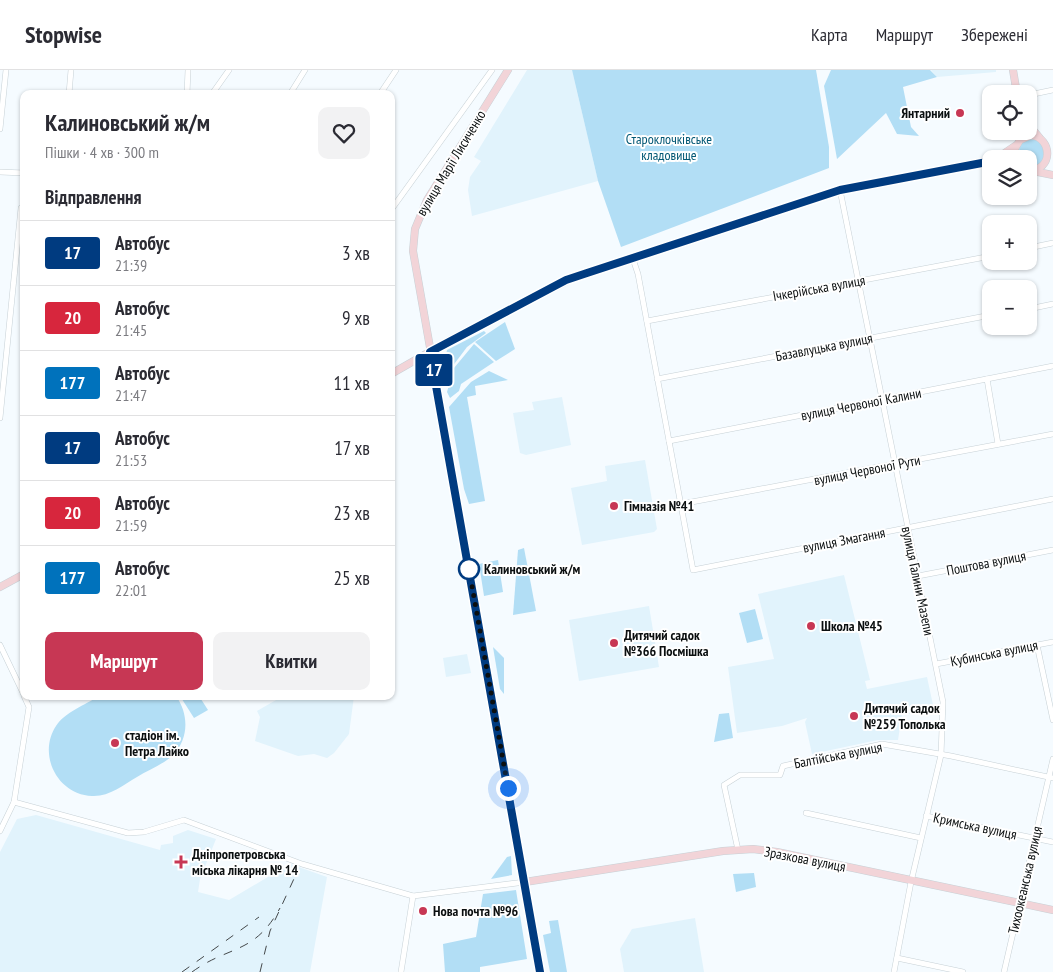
<!DOCTYPE html>
<html lang="uk">
<meta charset="utf-8">
<style>
:root{--surface:#fff;--page:#f2f2f3;--text:#2b2b33;--muted:#7c7c81;--line:#e1e1e2;--accent:#c73754}
body{margin:0;font-family:"PT Sans Narrow",sans-serif;background:var(--page);color:var(--text);height:100vh;display:flex;flex-direction:column;font-size:19px;white-space:nowrap}
*{box-sizing:border-box;margin:0}
p{font-size:16px;color:var(--muted)}
.icon{flex:none;width:28px;height:28px;fill:none;stroke:currentColor;stroke-width:2;stroke-linecap:round;stroke-linejoin:round}
.map{position:relative;flex:1;overflow:hidden}
.panel{position:absolute;left:20px;top:20px;width:375px;height:610px;display:flex;flex-direction:column;background:var(--surface);border-radius:10px;box-shadow:0 1px 4px #0004}
.panel>*{flex:none}
.badge{padding:0 10px;border-radius:4px;font-size:18px;line-height:32px}
.fabs{position:absolute;left:982px;top:15px;display:grid;gap:10px}
.fabs a{display:grid;place-items:center;width:55px;height:55px;border-radius:10px;background:var(--surface);box-shadow:0 1px 4px #0004;font-size:25px}
.you{position:absolute;width:25px;height:25px;margin:-12px;border:4px solid #fff;border-radius:50%;background:#1a73e8;box-shadow:0 0 0 8px #1a73e833}
.map>.badge{position:absolute;translate:-50% -50%;box-shadow:0 0 0 2px #fff}
h2{padding:0 25px;font-size:19px;line-height:45px}
.round{display:grid;place-items:center;flex:none;width:52px;height:52px;border-radius:10px;background:var(--page)}
.headline{display:flex;align-items:center;justify-content:space-between;height:85px;padding:0 25px}
h1{font-size:24px;font-weight:700;line-height:38px}
.button{display:flex;gap:10px;margin-top:auto;padding:10px 25px}
.button a{flex:1;height:58px;border-radius:10px;background:var(--accent);color:#fff;font-size:20px;font-weight:700;line-height:58px;text-align:center}
.button a+a{background:var(--page);color:var(--text)}
ul{padding:0;list-style:none}
li{display:flex;align-items:center;gap:15px;height:65px;padding:0 25px;border-top:1px solid var(--line)}
li div{flex:1}
li b{display:block;font-size:19px}
li em{font-style:normal}
li .badge{min-width:55px;font-weight:700;text-align:center}
header{display:flex;align-items:center;gap:30px;box-sizing:border-box;height:70px;padding:0 25px;background:var(--surface);border-bottom:1px solid var(--line)}
header strong{font-size:24px}
nav{display:flex;gap:28px;margin-inline-start:auto;font-size:18px}
.map>svg:first-child{display:block}
</style>
<header>
<strong>Stopwise</strong>
<nav><a>Карта</a><a>Маршрут</a><a>Збережені</a></nav>
</header>
<div class="map">
<svg width="1053" height="902" viewBox="0 0 1053 902">
<rect width="100%" height="100%" fill="#f5fbff"/>
<g fill="#e1f3fc">
<path d="M 527,0 L 572,0 L 598,111 L 472,146 L 468,120 L 470,107 L 481,91 L 474,87 Z"/>
<path d="M 931,0 L 996,0 L 996,2 L 937,7 Z"/>
<path d="M 562,327 L 571,375 L 526,385 L 520,383 L 513,343 L 534,340 L 532,332 Z"/>
<path d="M 645,390 L 657,459 L 654,462 L 582,475 L 571,418 L 607,411 L 605,396 Z"/>
<path d="M 844,505 L 870,610 L 865,611 L 867,619 L 927,607 L 935,644 L 902,644 L 898,670 L 878,670 L 812,684 L 805,652 L 807,648 L 782,656 L 737,663 L 728,597 L 774,589 L 758,524 Z"/>
<path d="M 649,536 L 659,597 L 579,611 L 569,550 Z"/>
<path d="M 467,584 L 471,603 L 446,607 L 443,588 Z"/>
<path d="M 283,626 L 354,626 L 349,664 L 334,683 L 327,688 L 314,684 L 298,686 L 255,671 L 260,647 L 257,641 Z"/>
<path d="M 36,745 L 160,780 L 161,775 L 173,773 L 173,766 L 188,760 L 216,769 L 200,809 L 198,822 L 229,830 L 290,794 L 327,807 L 310,902 L 0,902 L 0,782 L 17,749 Z"/>
<path d="M 695,848 L 704,902 L 624,902 L 620,879 L 632,859 Z"/>
</g>
<g fill="#b2def5">
<path d="M 572,0 L 816,0 L 829,77 L 829,98 L 621,177 L 598,111 Z"/>
<path d="M 831,0 L 930,0 L 937,7 L 903,17 L 911,57 L 919,66 L 897,64 L 886,43 L 837,89 L 824,16 Z"/>
<path d="M 1027,69 L 1037,70 L 1044,76 L 1044,90 L 1037,96 L 1029,97 L 1029,89 L 1018,88 L 1020,74 Z"/>
<path d="M 505,252 L 515,279 L 496,291 L 475,272 Z"/>
<path d="M 484,261 L 486,263 L 467,277 L 458,289 L 451,298 L 445,318 L 443,300 L 447,280 Z"/>
<path d="M 474,274 L 494,292 L 461,314 L 459,321 L 450,328 L 447,322 L 454,298 Z"/>
<path d="M 489,301 L 508,310 L 475,316 L 476,325 L 467,327 L 485,431 L 469,434 L 464,419 L 449,337 L 471,312 Z"/>
<path d="M 524,478 L 536,541 L 513,545 L 518,480 Z"/>
<path d="M 498,490 L 503,522 L 484,526 L 479,494 Z"/>
<path d="M 755,539 L 763,569 L 747,573 L 739,543 Z"/>
<path d="M 493,577 L 504,588 L 504,624 L 500,619 Z"/>
<path d="M 99,626 L 176,626 C 189,644 189,669 173,685 C 164,694 148,700 137,707 C 123,715 109,727 92,726 C 58,725 37,685 56,656 C 65,642 85,635 99,626 Z"/>
<path d="M 180,626 L 199,626 L 208,640 L 194,648 Z"/>
<path d="M 729,643 L 733,668 L 714,672 L 719,644 Z"/>
<path d="M 511,786 L 512,805 L 491,809 L 507,787 Z"/>
<path d="M 754,803 L 756,817 L 736,822 L 733,804 Z"/>
<path d="M 516,820 L 527,889 L 480,897 L 480,902 L 445,902 L 443,874 L 476,867 L 483,824 Z"/>
<path d="M 558,850 L 567,902 L 550,902 L 543,865 L 551,863 L 549,851 Z"/>
</g>
<g fill="none" stroke-linecap="round" stroke-linejoin="round">
<g stroke="#c7d1d6" stroke-width="6">
<g id="street">
<path d="M 69,24 L 71,0"/>
<path d="M 187,24 L 188,0"/>
<path d="M 212,24 L 229,0"/>
<path d="M 290,24 L 305,0"/>
<path d="M 380,24 L 396,0"/>
<path d="M 1029,25 L 1053,20"/>
<path d="M 0,59 L 6,0"/>
<path d="M 0,102 L 24,103"/>
<path d="M 840,120 L 943,632 L 941,685 L 911,812 L 894,902"/>
<path d="M 391,140 L 492,0"/>
<path d="M 1029,178 L 1053,173"/>
<path d="M 633,189 L 638,204 L 693,500 L 1053,429"/>
<path d="M 1029,239 L 1053,234"/>
<path d="M 647,251 L 991,186"/>
<path d="M 657,309 L 991,245"/>
<path d="M 987,309 L 998,374"/>
<path d="M 0,348 L 21,138"/>
<path d="M 669,371 L 1053,296"/>
<path d="M 681,434 L 1053,364"/>
<path d="M 918,506 L 1053,480"/>
<path d="M 0,575 L 24,625"/>
<path d="M 1037,575 L 1053,650"/>
<path d="M 936,594 L 1053,572"/>
<path d="M 14,732 L 128,763 L 144,762 L 184,750 L 302,794 L 413,826 L 525,812"/>
<path d="M 806,743 L 921,768"/>
<path d="M 926,746 L 1053,772"/>
<path d="M 0,761 L 14,732 L 29,637 L 24,626"/>
<path d="M 738,780 L 724,715 L 740,705 L 780,705 L 783,696 L 882,674 L 951,686 L 1053,708"/>
<path d="M 897,888 L 963,902"/>
<path d="M 401,902 L 413,826"/>
<path d="M 1004,902 L 1053,689"/>
</g>
</g>
<g stroke="#c7d1d6" stroke-width="8">
<g id="secondary">
<path d="M 508,0 L 427,130 L 415,159 L 413,181 L 540,902"/>
<path d="M 1013,0 L 1017,24"/>
<path d="M 1029,55 L 1039,67"/>
<path d="M 996,89 L 1015,76"/>
<path d="M 1015,89 L 1014,80 L 1020,70 L 1031,65 C 1053,68 1053,101 1029,100"/>
<path d="M 1033,101 L 1053,105"/>
<path d="M 391,304 L 452,269 L 575,207 L 840,120 L 991,90"/>
<path d="M 0,517 L 24,504"/>
<path d="M 525,812 L 723,781 L 753,779 L 777,782 L 1053,840"/>
</g>
</g>
<use href="#street" stroke="#fff" stroke-width="5"/>
<use href="#secondary" stroke="#f2d4d8" stroke-width="7"/>
<g stroke="#45494b" stroke-width="1" stroke-dasharray="9 9" stroke-linecap="butt">
<path d="M 182,902 L 259,847"/>
<path d="M 192,902 C 229,875 254,885 280,838"/>
<path d="M 260,902 L 270,861 L 298,800"/>
</g>
</g>
<g fill="none" stroke-linecap="round" stroke-linejoin="round">
<g stroke="#fff" stroke-width="11">
<path id="line" d="M 540,902 L 430,282 L 566,210 L 587,203 L 840,120 L 987,92"/>
</g>
<use href="#line" stroke="#003b80" stroke-width="8"/>
<path stroke="#0b0f10" stroke-width="5" stroke-dasharray="0 9" d="M 469,499 L 508,718"/>
</g>
<g fill="#c73754" stroke="#fff" stroke-width="2">
<circle cx="960" cy="43" r="5"/>
<circle cx="614" cy="436" r="5"/>
<circle cx="811" cy="556" r="5"/>
<circle cx="614" cy="573" r="5"/>
<circle cx="854" cy="646" r="5"/>
<circle cx="115" cy="673" r="5"/>
<path d="M178.5 784.5h5v5h5v5h-5v5h-5v-5h-5v-5h5z"/>
<circle cx="423" cy="841" r="5"/>
</g>
<circle fill="#fff" stroke="#003b80" stroke-width="2.5" cx="469" cy="499" r="10"/>
<g text-anchor="middle" dominant-baseline="central" stroke-width="4" stroke-linejoin="round" paint-order="stroke">
<g font-size="14" font-weight="bold" fill="#0b0f10" stroke="#fff" text-anchor="start">
<text x="950" y="43" text-anchor="end">Янтарний</text>
<text x="624" y="436">Гімназія №41</text>
<text x="821" y="556">Школа №45</text>
<text x="624" y="565">Дитячий садок<tspan x="624" dy="16">№366 Посмішка</tspan></text>
<text x="864" y="638">Дитячий садок<tspan x="864" dy="16">№259 Тополька</tspan></text>
<text x="125" y="665">стадіон ім.<tspan x="125" dy="16">Петра Лайко</tspan></text>
<text x="192" y="784">Дніпропетровська<tspan x="192" dy="16">міська лікарня № 14</tspan></text>
<text x="433" y="841">Нова почта №96</text>
</g>
<g font-size="14" fill="#015774" stroke="#fff">
<text x="669" y="69">Староклочківське<tspan x="669" dy="16">кладовище</tspan></text>
</g>
<g font-size="14" fill="#0b0f10" stroke="#fff">
<text transform="translate(451 93) rotate(-59)">вулиця Марії Лисиченко</text>
<text transform="translate(819 218) rotate(-10)">Ічкерійська вулиця</text>
<text transform="translate(824 277) rotate(-11)">Базавлуцька вулиця</text>
<text transform="translate(861 334) rotate(-11)">вулиця Червоної Калини</text>
<text transform="translate(867 400) rotate(-11)">вулиця Червоної Рути</text>
<text transform="translate(844 470) rotate(-11)">вулиця Змагання</text>
<text transform="translate(986 493) rotate(-11)">Поштова вулиця</text>
<text transform="translate(918 511) rotate(78)">вулиця Галини Мазепи</text>
<text transform="translate(994 583) rotate(-11)">Кубинська вулиця</text>
<text transform="translate(838 685) rotate(-11)">Балтійська вулиця</text>
<text transform="translate(975 756) rotate(12)">Кримська вулиця</text>
<text transform="translate(805 789) rotate(11)">Зразкова вулиця</text>
<text transform="translate(1025 810) rotate(-77)">Тихоокеанська вулиця</text>
</g>
<g font-size="14" font-weight="bold" fill="#0b0f10" stroke="#fff" text-anchor="start">
<text x="484" y="499">Калиновський ж/м</text>
</g>
</g>
</svg>
<div class="fabs">
<a><svg class="icon" aria-label="locate" viewBox="0 0 24 24"><circle cx="12" cy="12" r="6"/><path d="M12 2v4M12 18v4M2 12h4M18 12h4"/></svg></a>
<a><svg class="icon" aria-label="layers" viewBox="0 0 24 24"><path d="M12 4l9 5-9 5-9-5zM3 14l9 5 9-5"/></svg></a>
<a>+</a>
<a>−</a>
</div>
<div class="you" style="left:508px;top:718px"></div>
<b class="badge" style="left:434px;top:300px;background:#003b80;color:#fff">17</b>
<section class="panel">
<div class="headline"><div><h1>Калиновський ж/м</h1><p>Пішки · 4 хв · 300 m</p></div><a class="round"><svg class="icon" aria-label="heart" viewBox="0 0 24 24"><path d="M12 20l-8-8c-3-5 5-10 8-4 3-6 11-1 8 4z"/></svg></a></div>
<h2>Відправлення</h2>
<ul>
<li><span class="badge" style="background:#003b80;color:#fff">17</span><div><b>Автобус</b><p>21:39</p></div><em>3 хв</em></li>
<li><span class="badge" style="background:#d7263d;color:#fff">20</span><div><b>Автобус</b><p>21:45</p></div><em>9 хв</em></li>
<li><span class="badge" style="background:#0072bc;color:#fff">177</span><div><b>Автобус</b><p>21:47</p></div><em>11 хв</em></li>
<li><span class="badge" style="background:#003b80;color:#fff">17</span><div><b>Автобус</b><p>21:53</p></div><em>17 хв</em></li>
<li><span class="badge" style="background:#d7263d;color:#fff">20</span><div><b>Автобус</b><p>21:59</p></div><em>23 хв</em></li>
<li><span class="badge" style="background:#0072bc;color:#fff">177</span><div><b>Автобус</b><p>22:01</p></div><em>25 хв</em></li>
</ul>
<div class="button"><a>Маршрут</a><a>Квитки</a></div>
</section>
</div>
